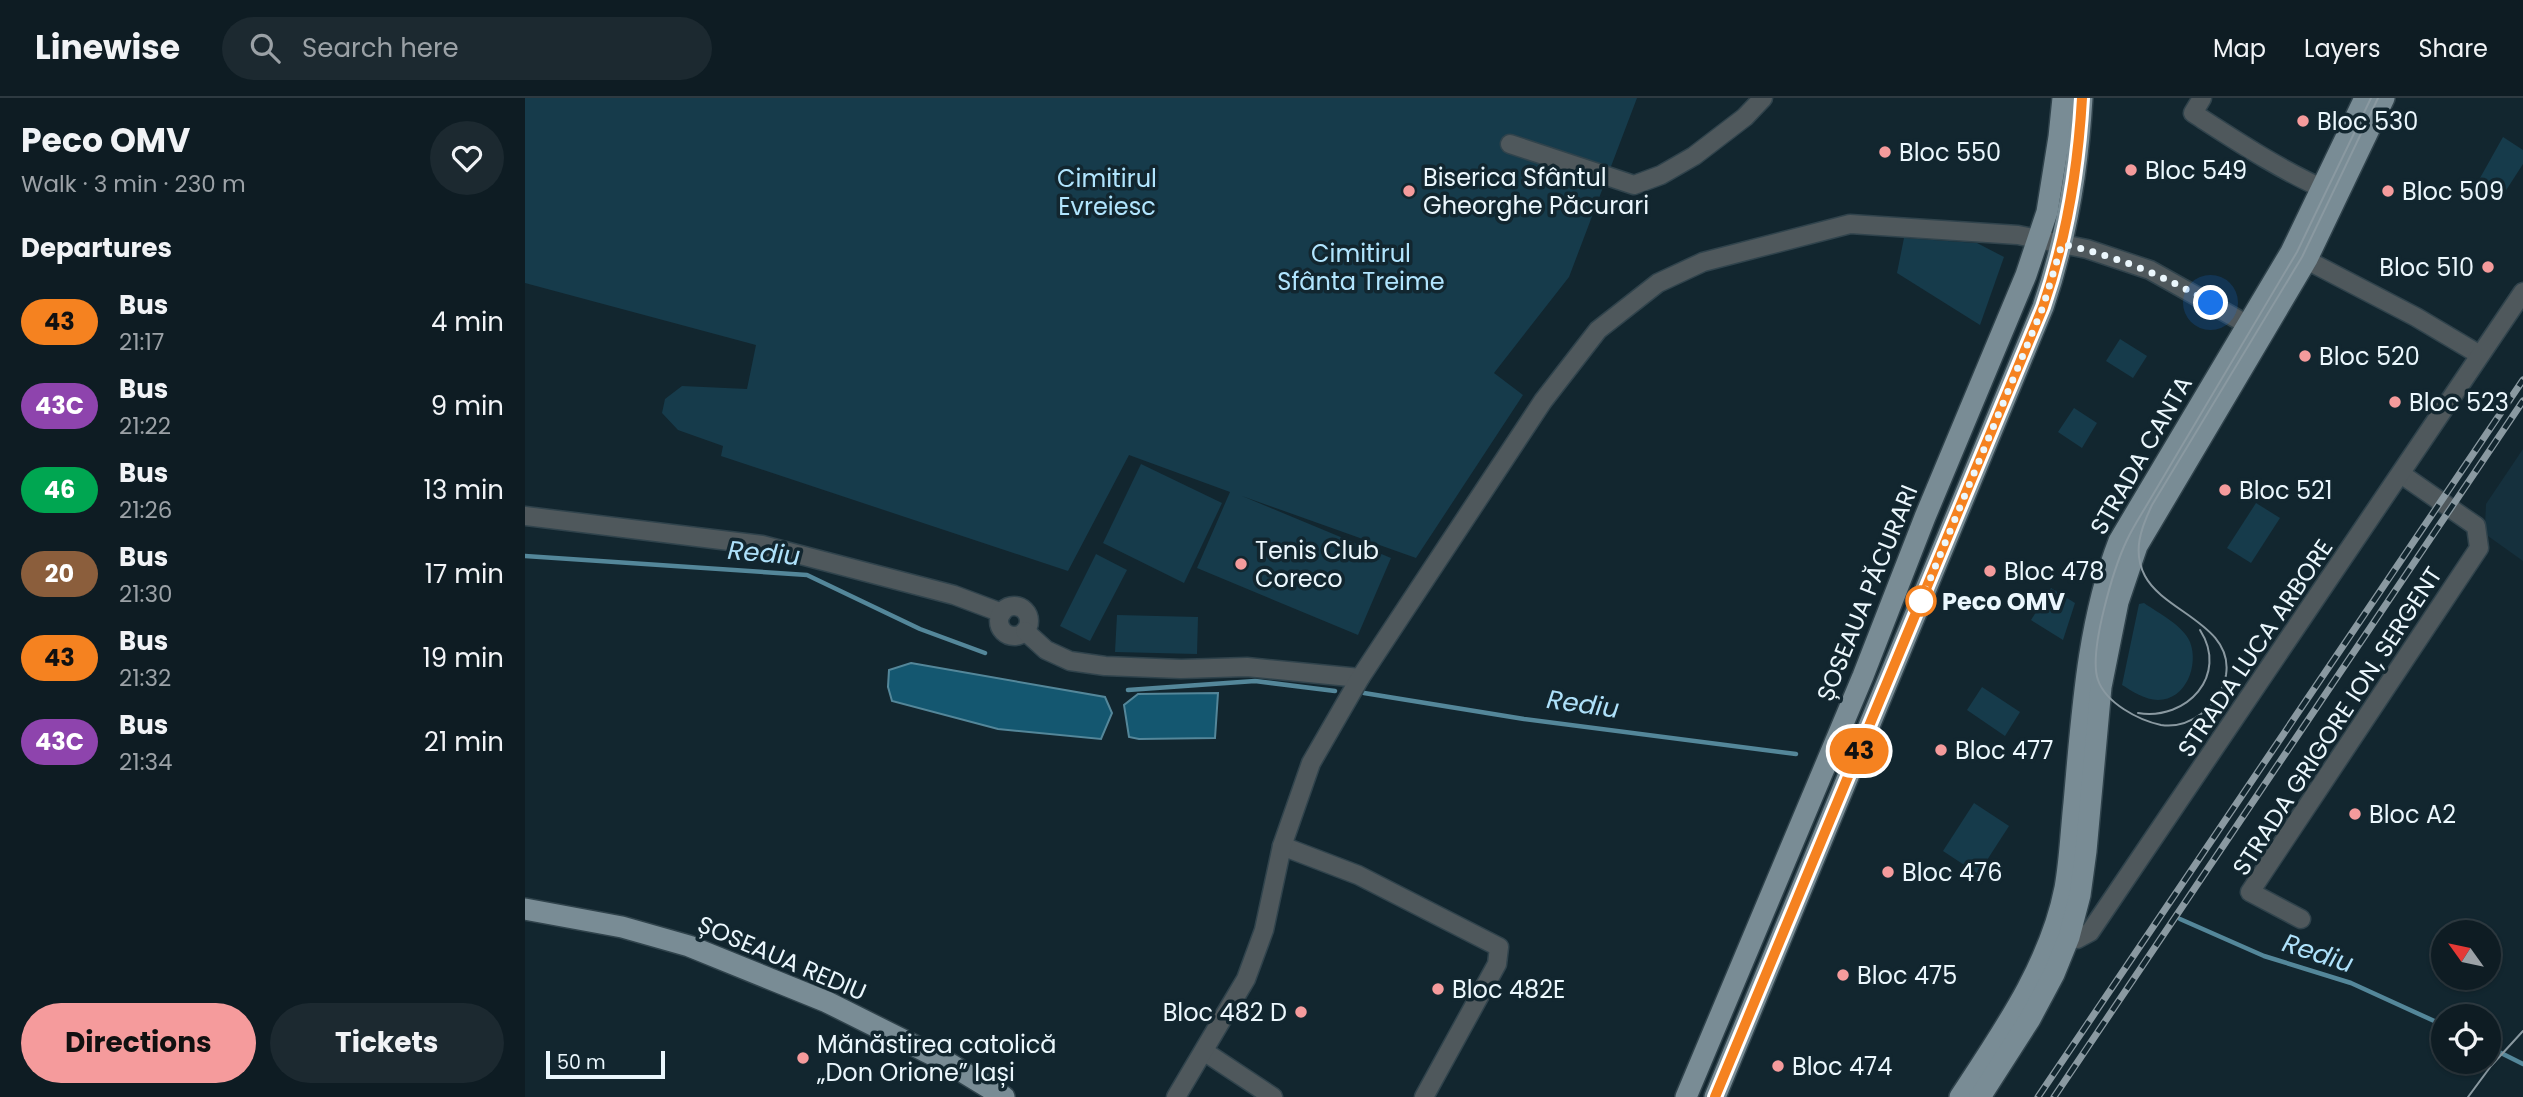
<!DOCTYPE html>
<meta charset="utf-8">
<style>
:root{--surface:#0e1c23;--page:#1c2930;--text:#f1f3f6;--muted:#9ba1a6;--line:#2e3a41;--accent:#f59b9c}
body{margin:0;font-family:Poppins,sans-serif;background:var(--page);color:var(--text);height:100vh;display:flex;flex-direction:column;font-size:26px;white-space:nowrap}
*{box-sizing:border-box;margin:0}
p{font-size:23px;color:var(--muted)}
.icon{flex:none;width:38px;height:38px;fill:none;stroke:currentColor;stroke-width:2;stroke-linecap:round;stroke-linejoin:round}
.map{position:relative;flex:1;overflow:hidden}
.sheet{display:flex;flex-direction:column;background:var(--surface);width:525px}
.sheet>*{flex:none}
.badge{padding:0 14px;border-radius:23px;font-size:24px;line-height:46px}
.needle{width:46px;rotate:303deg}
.fabs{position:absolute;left:1906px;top:822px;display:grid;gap:14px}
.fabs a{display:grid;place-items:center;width:70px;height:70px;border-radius:50%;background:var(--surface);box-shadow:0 2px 5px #0004,0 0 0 2px var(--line);font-size:35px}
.scale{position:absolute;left:21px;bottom:18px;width:119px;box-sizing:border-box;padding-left:7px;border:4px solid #ebf7fd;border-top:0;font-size:19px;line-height:24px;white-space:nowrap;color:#ebf7fd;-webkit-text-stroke:5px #12262f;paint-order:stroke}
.you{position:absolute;width:35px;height:35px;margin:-18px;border:5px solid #fff;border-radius:50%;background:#1a73e8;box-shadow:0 0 0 10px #1a73e833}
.map>.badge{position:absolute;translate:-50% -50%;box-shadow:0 0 0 4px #fff}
h2{padding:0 21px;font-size:26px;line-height:63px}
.round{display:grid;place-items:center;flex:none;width:74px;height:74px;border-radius:37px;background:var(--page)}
.head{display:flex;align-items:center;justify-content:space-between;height:119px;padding:0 21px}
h1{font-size:33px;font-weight:700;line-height:52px}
.action{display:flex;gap:14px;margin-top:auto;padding:14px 21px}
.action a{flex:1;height:80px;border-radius:42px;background:var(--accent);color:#111;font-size:28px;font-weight:700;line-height:80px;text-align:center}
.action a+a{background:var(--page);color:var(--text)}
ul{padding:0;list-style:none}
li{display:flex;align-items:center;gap:21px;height:84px;padding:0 21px}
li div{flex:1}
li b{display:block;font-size:26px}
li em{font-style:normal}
li .badge{min-width:77px;font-weight:700;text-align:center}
header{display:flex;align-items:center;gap:42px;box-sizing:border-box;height:98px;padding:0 35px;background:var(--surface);border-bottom:2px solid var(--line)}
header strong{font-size:33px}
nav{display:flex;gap:38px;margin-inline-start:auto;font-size:24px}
.search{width:490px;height:63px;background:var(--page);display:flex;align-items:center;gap:18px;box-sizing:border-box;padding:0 24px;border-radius:38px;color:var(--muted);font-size:26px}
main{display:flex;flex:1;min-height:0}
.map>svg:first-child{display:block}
</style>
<header>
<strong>Linewise</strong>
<div class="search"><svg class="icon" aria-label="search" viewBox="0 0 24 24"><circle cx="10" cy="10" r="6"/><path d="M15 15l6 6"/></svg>Search here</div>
<nav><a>Map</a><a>Layers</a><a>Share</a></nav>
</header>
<main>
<section class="sheet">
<div class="head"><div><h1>Peco OMV</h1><p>Walk · 3 min · 230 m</p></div><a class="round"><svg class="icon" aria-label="heart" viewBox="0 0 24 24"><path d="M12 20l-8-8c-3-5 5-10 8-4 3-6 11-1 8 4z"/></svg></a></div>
<h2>Departures</h2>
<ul>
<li><span class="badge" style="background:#f58220;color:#111">43</span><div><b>Bus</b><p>21:17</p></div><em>4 min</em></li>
<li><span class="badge" style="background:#8e44ad;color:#fff">43C</span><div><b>Bus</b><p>21:22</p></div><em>9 min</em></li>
<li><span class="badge" style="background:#00a651;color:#fff">46</span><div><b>Bus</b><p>21:26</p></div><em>13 min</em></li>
<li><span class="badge" style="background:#8b5e3c;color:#fff">20</span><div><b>Bus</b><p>21:30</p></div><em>17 min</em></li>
<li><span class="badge" style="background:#f58220;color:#111">43</span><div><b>Bus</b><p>21:32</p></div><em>19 min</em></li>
<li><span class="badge" style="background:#8e44ad;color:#fff">43C</span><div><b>Bus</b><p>21:34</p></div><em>21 min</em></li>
</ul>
<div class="action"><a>Directions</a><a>Tickets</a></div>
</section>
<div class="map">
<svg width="1998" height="999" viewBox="0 0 1998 999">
<rect width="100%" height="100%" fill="#12262f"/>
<path fill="#15303d" d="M 1998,351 L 1998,463 L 1963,438 L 1960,428 L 1961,406 Z"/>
<g fill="#163b4b">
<path d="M 0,0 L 1112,0 L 1044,179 L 969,275 L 998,297 L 891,460 L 717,398 L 866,460 L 833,537 L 672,470 L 705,394 L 604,357 L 543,473 L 196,358 L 198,348 L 153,332 L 137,315 L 140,301 L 157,288 L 222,291 L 231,247 L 0,185 Z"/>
<path d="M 1978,39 L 1998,52 L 1998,66 L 1978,97 L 1955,80 Z"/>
<path d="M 1379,140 L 1452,145 L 1479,159 L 1455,227 L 1372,175 Z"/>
<path d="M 1595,241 L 1622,258 L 1608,280 L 1581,263 Z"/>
<path d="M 1549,310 L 1572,325 L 1557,350 L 1533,334 Z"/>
<path d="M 616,366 L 697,405 L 659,485 L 578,445 Z"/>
<path d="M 1731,405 L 1755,420 L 1726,465 L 1702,450 Z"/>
<path d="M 571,456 L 602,472 L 565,543 L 535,528 Z"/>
<path d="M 1526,490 L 1550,505 L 1538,542 L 1506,522 Z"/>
<path d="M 1619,505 C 1633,515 1658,527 1665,544 C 1674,567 1661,602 1633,602 C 1620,602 1607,593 1597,587 L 1614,506 Z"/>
<path d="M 592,517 L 673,519 L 672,556 L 590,554 Z"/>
<path d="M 1457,589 L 1495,614 L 1480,638 L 1442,612 Z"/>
<path d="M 1449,705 L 1484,728 L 1453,776 L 1418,753 Z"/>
</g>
<g fill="#145770" stroke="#54879a" stroke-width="2">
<path d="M 386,565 L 580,599 L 587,615 L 576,641 L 473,631 L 367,603 L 363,589 L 364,572 Z"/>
<path d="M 693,595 L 690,640 L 614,641 L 604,639 L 599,607 L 613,596 Z"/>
</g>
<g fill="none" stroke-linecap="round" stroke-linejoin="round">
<g stroke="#54879a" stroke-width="4.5">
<path d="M 0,458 L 282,477 L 395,531 L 460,555"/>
<path d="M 603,592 L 730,583 L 810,593"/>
<path d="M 839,595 L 999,621 L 1271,656"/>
<path d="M 1655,821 L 1739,858 L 1826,885 L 1918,927"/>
<path d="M 1964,949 L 1998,966"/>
</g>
<g stroke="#30434c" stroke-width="21">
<g id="minor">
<path d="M 1677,0 L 1668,15 C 1713,44 1758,74 1808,95"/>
<path d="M 985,46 L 1109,87 L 1136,77 L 1169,58 L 1220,19 L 1238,0"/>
<path d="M 1772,157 L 1891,219 L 1955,257"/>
<path d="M 0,418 L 237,447 L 429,497 L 477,515"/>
<circle cx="489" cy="523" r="15"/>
<path d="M 500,533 L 521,552 L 545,563 L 580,568 L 656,571 L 722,569 L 835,580"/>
<path d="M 757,748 L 833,777 L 974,849 L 972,866 L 899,999"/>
<path d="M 1776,821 L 1725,794 L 1954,450 L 1951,428 L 1876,376"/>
<path d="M 1533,836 L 1552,841 L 1565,834 L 1998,194"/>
<path d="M 680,954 L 748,999"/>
<path d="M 651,999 L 721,881 L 739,832 L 757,748 L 786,665 L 835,580 L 1018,303 L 1073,232 L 1133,185 L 1178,164 L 1325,126 L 1493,137 L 1562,151 L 1625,172 L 1732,232"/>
</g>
</g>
<g stroke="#30434c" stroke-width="24">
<g id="major">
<path d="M 0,811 L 97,829 L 164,848 L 302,904 L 420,963 L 479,999"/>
<path d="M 1161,999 L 1338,578 L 1400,419 L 1501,177 L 1522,114 L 1534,39 L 1538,0"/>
<path d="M 1190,999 L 1518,209 C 1541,142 1553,71 1557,0"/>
<path d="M 1435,999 C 1477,935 1525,867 1540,790 C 1545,762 1546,733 1549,705 C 1557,617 1562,526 1594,443 L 1766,154 L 1840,0"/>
<path d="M 1455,999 L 1505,921 L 1529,876 L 1544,839 L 1555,797 L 1561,753 L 1576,589 L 1593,504 L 1612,448 L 1782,161 L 1859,0"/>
</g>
</g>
<use href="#minor" stroke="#4f585c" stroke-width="18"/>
<use href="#major" stroke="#798c95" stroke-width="21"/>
<g stroke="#8a99a1" stroke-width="2">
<path d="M 1846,0 L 1772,154 L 1623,405 C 1616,417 1608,429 1602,442 C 1589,469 1563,554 1573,582 C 1581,605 1613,622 1636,627 C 1650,629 1664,625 1676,616 C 1689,606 1698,593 1701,577 C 1709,527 1639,514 1620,478 C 1607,454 1616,430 1627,407 L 1777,159 L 1853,0"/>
<path d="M 1613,615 C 1662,623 1704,577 1675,532"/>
<path d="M 1943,999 L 1966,968 L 1998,933"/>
</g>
<g stroke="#8a99a1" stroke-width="7">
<g id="rail">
<path d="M 1513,999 L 1998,282"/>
<path d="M 1529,999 L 1998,303"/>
</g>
</g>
<use href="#rail" stroke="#12262f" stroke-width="4.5" stroke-dasharray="13" stroke-linecap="butt"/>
</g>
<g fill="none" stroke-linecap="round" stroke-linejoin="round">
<g stroke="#fff" stroke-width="16">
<path id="line" d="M 1190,999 L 1518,209 C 1541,142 1553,71 1557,0"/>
</g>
<use href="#line" stroke="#f58220" stroke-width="10"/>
<path stroke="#ebf7fd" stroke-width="7" stroke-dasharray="0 12.6" d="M 1396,503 L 1518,209 L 1537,146 C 1591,158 1638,177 1686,205"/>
</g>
<g fill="#f59b9c" stroke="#12262f" stroke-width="2.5">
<circle cx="1778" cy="23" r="7"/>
<circle cx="1360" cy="54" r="7"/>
<circle cx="1606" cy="72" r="7"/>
<circle cx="884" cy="93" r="7"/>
<circle cx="1863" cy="93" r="7"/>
<circle cx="1963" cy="169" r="7"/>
<circle cx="1780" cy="258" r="7"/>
<circle cx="1870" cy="304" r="7"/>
<circle cx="1700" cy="392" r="7"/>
<circle cx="716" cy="466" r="7"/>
<circle cx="1465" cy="473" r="7"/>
<circle cx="1416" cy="652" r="7"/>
<circle cx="1830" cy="716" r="7"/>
<circle cx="1363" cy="774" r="7"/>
<circle cx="1318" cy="877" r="7"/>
<circle cx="913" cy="891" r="7"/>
<circle cx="776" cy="914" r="7"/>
<circle cx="278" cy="960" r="7"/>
<circle cx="1253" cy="968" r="7"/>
</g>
<circle fill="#fff" stroke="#f58220" stroke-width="3.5" cx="1396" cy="503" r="14"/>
<g text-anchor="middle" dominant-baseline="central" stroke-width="7" stroke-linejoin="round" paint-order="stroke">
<g font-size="24" fill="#ebf7fd" stroke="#12262f" text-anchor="start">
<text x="1792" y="23">Bloc 530</text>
<text x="1374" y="54">Bloc 550</text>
<text x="1620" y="72">Bloc 549</text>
<text x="898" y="79">Biserica Sfântul<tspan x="898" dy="28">Gheorghe Păcurari</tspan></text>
<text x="1877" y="93">Bloc 509</text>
<text x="1949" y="169" text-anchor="end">Bloc 510</text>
<text x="1794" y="258">Bloc 520</text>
<text x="1884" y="304">Bloc 523</text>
<text x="1714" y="392">Bloc 521</text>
<text x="730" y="452">Tenis Club<tspan x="730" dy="28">Coreco</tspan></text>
<text x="1479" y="473">Bloc 478</text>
<text x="1430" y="652">Bloc 477</text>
<text x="1844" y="716">Bloc A2</text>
<text x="1377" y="774">Bloc 476</text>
<text x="1332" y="877">Bloc 475</text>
<text x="927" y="891">Bloc 482E</text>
<text x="762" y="914" text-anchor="end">Bloc 482 D</text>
<text x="292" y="946">Mănăstirea catolică<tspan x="292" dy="28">„Don Orione” Iași</tspan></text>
<text x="1267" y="968">Bloc 474</text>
</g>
<g font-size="24" fill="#b1e5fe" stroke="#12262f">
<text x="582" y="80">Cimitirul<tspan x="582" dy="28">Evreiesc</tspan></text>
<text x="836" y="155">Cimitirul<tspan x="836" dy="28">Sfânta Treime</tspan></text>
</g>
<g font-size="24" fill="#ebf7fd" stroke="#12262f">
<text transform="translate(1616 357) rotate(-60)">STRADA CANTA</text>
<text transform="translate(1342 495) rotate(-68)">ȘOSEAUA PĂCURARI</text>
<text transform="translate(1730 550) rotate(-56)">STRADA LUCA ARBORE</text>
<text transform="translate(1812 623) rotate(-57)">STRADA GRIGORE ION, SERGENT</text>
<text transform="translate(257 860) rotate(23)">ȘOSEAUA REDIU</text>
</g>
<g font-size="24" font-weight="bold" fill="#ebf7fd" stroke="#12262f" text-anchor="start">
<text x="1417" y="503">Peco OMV</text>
</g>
<g font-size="26" font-style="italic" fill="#aee1fa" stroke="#12262f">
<text transform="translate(239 455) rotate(5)">Rediu</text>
<text transform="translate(1058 606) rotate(8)">Rediu</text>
<text transform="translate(1793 855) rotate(18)">Rediu</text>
</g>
</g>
</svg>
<div class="fabs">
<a><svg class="needle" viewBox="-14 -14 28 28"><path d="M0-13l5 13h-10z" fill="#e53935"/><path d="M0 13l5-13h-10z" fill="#9ba1a6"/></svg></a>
<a><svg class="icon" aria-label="locate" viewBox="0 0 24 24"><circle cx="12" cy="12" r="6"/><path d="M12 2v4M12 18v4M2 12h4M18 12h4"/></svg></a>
</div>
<div class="scale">50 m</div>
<div class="you" style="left:1686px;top:205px"></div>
<b class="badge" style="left:1334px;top:653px;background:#f58220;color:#111">43</b>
</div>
</main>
